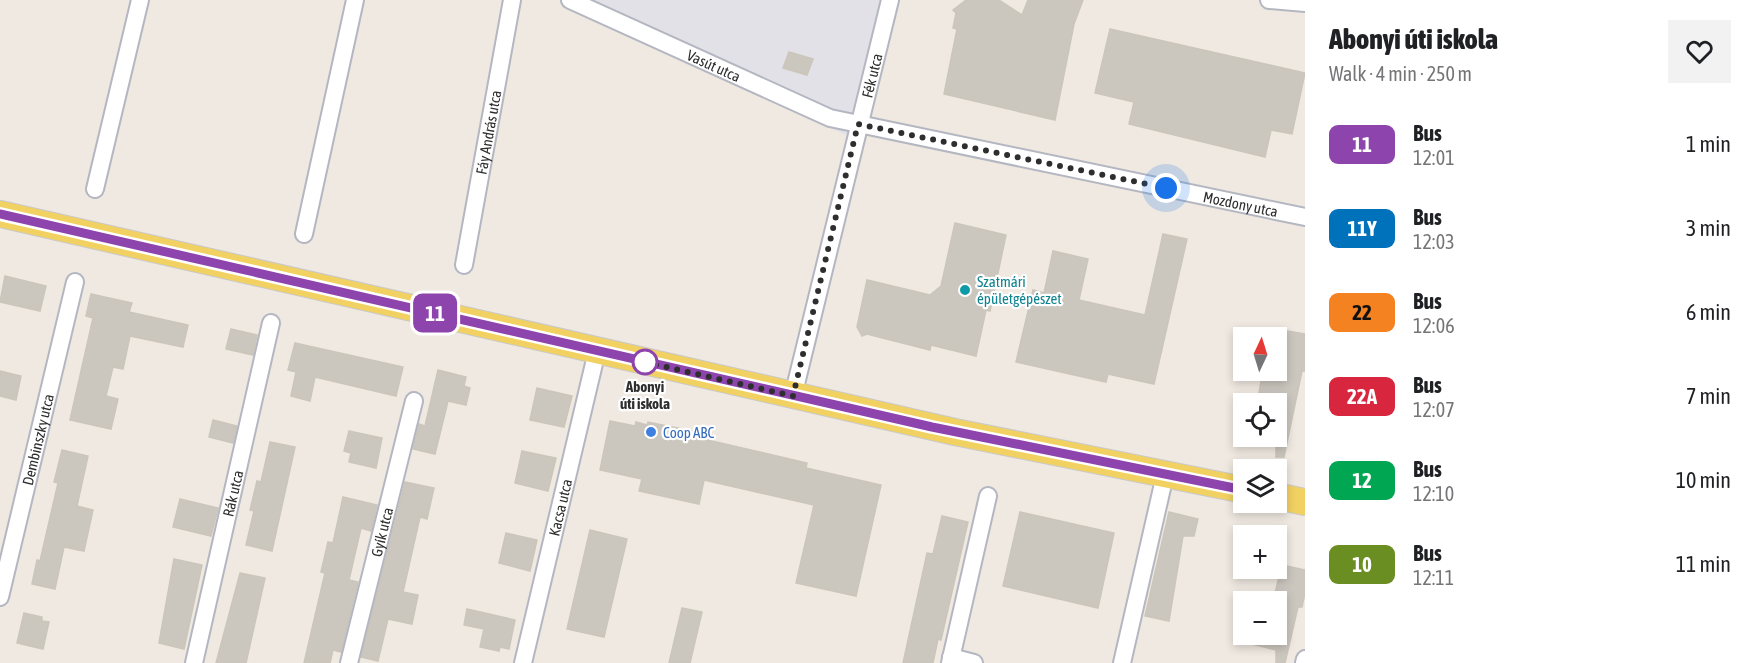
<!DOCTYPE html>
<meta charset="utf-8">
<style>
:root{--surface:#fff;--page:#f2f2f2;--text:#202124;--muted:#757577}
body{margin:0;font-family:"Asap Condensed",sans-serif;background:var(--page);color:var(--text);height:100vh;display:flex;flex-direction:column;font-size:22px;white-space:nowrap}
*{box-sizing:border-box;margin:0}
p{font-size:20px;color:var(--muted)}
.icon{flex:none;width:33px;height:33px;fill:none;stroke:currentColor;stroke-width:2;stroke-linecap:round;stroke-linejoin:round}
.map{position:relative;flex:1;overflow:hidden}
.side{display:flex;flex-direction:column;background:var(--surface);width:450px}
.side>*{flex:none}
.badge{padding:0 12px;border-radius:9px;font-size:21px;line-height:39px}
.needle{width:39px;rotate:4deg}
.tools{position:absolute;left:1233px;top:327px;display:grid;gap:12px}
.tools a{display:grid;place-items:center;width:54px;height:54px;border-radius:0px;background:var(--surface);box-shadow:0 3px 9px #0003;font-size:30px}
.you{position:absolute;width:30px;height:30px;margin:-15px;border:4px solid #fff;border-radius:50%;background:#1a73e8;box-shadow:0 0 0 9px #1a73e833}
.map>.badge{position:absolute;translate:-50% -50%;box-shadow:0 0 0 3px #fff}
.round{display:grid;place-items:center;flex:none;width:63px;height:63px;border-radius:0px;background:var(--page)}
.headline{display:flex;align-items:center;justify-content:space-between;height:102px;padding:0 24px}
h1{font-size:28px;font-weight:800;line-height:45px}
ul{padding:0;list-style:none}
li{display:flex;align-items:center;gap:18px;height:84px;padding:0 24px}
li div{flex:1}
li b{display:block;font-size:22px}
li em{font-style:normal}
li .badge{min-width:66px;font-weight:700;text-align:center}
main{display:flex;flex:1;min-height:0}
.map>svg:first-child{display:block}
</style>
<main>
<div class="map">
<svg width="1305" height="663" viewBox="0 0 1305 663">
<rect width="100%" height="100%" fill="#efe9e1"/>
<path fill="#e3e1e8" d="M 589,0 L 898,0 L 863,143 L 689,63 Z"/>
<g fill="#cbc7bf" stroke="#cbc5ba" stroke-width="1.5">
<path d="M 966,0 L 999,0 L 1022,15 L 1028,0 L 1083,0 L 1074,24 L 1055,120 L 944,94 L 957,29 L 953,28 L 956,13 L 953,10 Z"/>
<path d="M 1110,29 L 1305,73 L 1292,134 L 1271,130 L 1265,157 L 1129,124 L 1134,102 L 1095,93 Z"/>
<path d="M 789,52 L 813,59 L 807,75 L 783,68 Z"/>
<path d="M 955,223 L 1006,235 L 990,311 L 986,310 L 976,356 L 931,345 L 930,350 L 867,334 L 862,336 L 857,327 L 867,280 L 930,295 L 941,286 Z"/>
<path d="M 1163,234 L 1187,239 L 1154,384 L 1108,374 L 1106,382 L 1016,362 L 1033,290 L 1044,293 L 1053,251 L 1088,259 L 1079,300 L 1145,315 Z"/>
<path d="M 5,276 L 46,286 L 40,311 L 0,302 Z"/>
<path d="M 91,294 L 132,303 L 129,312 L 188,325 L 183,347 L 130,336 L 123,369 L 113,367 L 106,396 L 118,399 L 111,429 L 70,420 L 93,318 L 86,316 Z"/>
<path d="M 231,329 L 257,335 L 253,355 L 226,349 Z"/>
<path d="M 1276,329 L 1305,334 L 1305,371 L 1302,371 L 1284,457 L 1276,457 L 1276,404 L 1257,404 L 1263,370 L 1276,370 Z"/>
<path d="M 295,343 L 403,367 L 396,396 L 315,377 L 310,401 L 291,396 L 296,372 L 288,370 Z"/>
<path d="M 438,370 L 466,377 L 464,386 L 470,388 L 466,405 L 448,401 L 435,454 L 413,449 L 419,424 L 425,426 Z"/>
<path d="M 0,371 L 21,376 L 16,400 L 0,396 Z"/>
<path d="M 537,388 L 572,396 L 564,427 L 530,420 Z"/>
<path d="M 213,420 L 237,426 L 233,443 L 209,437 Z"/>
<path d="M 610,421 L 635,426 L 636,422 L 647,425 L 648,422 L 713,435 L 712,441 L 807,463 L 806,468 L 881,485 L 856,596 L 796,583 L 814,505 L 704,480 L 699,504 L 639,491 L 642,479 L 600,470 Z"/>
<path d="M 349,431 L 382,438 L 376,468 L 349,462 L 351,453 L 344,451 Z"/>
<path d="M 270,442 L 295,447 L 272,551 L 246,545 L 254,511 L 250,510 L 257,481 L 261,482 Z"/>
<path d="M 62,450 L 88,456 L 77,506 L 93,510 L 84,551 L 64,547 L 55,589 L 32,584 L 37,560 L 40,561 L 58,483 L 54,482 Z"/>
<path d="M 522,451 L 556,458 L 548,491 L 515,483 Z"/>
<path d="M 405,482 L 434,488 L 427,519 L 420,517 L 403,592 L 418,595 L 412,624 L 388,619 L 378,661 L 361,657 Z"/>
<path d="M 343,497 L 377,505 L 371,531 L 361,528 L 349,580 L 358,582 L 341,652 L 333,650 L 330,663 L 304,663 L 325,573 L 321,572 L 328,542 L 333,543 Z"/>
<path d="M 180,499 L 218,508 L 211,536 L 173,527 Z"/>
<path d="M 1020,512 L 1114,533 L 1098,608 L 1003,586 Z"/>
<path d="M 1169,512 L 1198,519 L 1194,536 L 1183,536 L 1169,621 L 1145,616 Z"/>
<path d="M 942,516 L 968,522 L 941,640 L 938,639 L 933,663 L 903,663 L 927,553 L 933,554 Z"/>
<path d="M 590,530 L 627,539 L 604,637 L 567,629 Z"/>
<path d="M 506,533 L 537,540 L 530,571 L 499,563 Z"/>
<path d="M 174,559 L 202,565 L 184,649 L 159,643 Z"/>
<path d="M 1282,565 L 1305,570 L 1305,593 L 1302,607 L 1298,607 L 1285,663 L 1276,663 L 1276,650 L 1239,641 L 1239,634 L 1276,634 L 1276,602 L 1273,601 Z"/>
<path d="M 240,573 L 265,578 L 246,663 L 216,663 Z"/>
<path d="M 682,608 L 702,612 L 690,663 L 669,663 Z"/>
<path d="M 467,609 L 515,620 L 509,649 L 500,647 L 499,651 L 480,647 L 484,629 L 464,625 Z"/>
<path d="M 24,613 L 42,617 L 42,621 L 49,622 L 43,649 L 17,643 Z"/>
</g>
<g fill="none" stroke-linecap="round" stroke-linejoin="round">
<g stroke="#b4b7c1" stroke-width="20">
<g id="street">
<path id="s1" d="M 570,0 L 830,118 L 1305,217"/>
<path d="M 1269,0 L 1305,3"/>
<path d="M 95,189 L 140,0"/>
<path d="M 304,234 L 355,0"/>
<path id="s2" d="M 464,265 L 512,0"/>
<path id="s3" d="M 793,396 L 890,0"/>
<path id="s4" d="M 0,597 L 75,282"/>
<path d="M 951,657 L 974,663"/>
<path id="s5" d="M 194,663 L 271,323"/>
<path id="s6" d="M 349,663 L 414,401"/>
<path id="s7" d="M 523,663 L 597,351"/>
<path d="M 950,663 L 988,496"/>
<path d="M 1122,663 L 1165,475"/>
<path d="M 1304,663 L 1305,659"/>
</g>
</g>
<g stroke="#c9c9c9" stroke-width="28">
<g id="primary">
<path d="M 0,214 L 955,432 L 1244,490"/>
<path d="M 1276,496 L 1305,502"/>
</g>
</g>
<use href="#street" stroke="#fff" stroke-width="16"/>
<use href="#primary" stroke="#f2d163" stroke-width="26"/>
</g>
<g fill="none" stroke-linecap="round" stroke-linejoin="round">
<g stroke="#fff" stroke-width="14">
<path id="line" d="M 0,214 L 932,427 L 1244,490"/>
</g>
<use href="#line" stroke="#8e44ad" stroke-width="9"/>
<path stroke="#2e2e2e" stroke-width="6" stroke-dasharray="0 10.8" d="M 645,362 L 640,361 L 793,396 L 858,124 L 1166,188"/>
</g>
<circle fill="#0f9aa8" stroke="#fff" stroke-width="2" cx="965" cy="290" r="6"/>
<circle fill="#fff" stroke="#8e44ad" stroke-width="3" cx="645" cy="362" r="12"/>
<circle fill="#3f7fe0" stroke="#fff" stroke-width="2" cx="651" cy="432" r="6"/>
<g text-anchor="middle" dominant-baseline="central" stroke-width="4.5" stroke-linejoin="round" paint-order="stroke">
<g font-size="15" fill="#2e2e2e" stroke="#fff">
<text stroke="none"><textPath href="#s1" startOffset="158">Vasút utca</textPath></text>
<text stroke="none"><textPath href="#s3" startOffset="330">Fék utca</textPath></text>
<text stroke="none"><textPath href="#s2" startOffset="135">Fáy András utca</textPath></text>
<text stroke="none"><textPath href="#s1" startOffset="705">Mozdony utca</textPath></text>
<text stroke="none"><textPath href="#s4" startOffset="162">Dembinszky utca</textPath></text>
<text stroke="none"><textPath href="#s5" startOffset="174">Rák utca</textPath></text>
<text stroke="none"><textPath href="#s7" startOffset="160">Kacsa utca</textPath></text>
<text stroke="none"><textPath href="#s6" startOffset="135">Gyík utca</textPath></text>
</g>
<g font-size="15" fill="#0d838f" stroke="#fff" text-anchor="start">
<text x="977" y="281">Szatmári<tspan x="977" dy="17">épületgépészet</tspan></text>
</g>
<g font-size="15" font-weight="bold" fill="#2e2e2e" stroke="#fff">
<text x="645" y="386">Abonyi<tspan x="645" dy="17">úti iskola</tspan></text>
</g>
<g font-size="15" fill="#366cbe" stroke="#fff" text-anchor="start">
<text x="663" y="432">Coop ABC</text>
</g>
</g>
</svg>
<div class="tools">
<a><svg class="needle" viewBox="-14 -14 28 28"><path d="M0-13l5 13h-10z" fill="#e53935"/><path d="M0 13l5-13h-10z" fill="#757577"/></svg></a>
<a><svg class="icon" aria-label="locate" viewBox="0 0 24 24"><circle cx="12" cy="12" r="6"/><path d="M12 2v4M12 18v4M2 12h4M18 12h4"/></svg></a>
<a><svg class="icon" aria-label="layers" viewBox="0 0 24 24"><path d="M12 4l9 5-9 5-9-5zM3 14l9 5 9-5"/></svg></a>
<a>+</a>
<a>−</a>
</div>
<div class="you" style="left:1166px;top:188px"></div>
<b class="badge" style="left:435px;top:313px;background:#8e44ad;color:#fff">11</b>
</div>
<section class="side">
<div class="headline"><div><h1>Abonyi úti iskola</h1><p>Walk · 4 min · 250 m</p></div><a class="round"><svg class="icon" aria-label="heart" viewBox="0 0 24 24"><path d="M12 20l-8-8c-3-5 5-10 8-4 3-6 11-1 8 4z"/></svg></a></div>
<ul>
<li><span class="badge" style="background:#8e44ad;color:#fff">11</span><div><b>Bus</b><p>12:01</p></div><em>1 min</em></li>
<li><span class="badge" style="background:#0072bc;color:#fff">11Y</span><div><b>Bus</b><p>12:03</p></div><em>3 min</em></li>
<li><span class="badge" style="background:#f58220;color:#111">22</span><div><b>Bus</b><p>12:06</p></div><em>6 min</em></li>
<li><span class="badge" style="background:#d7263d;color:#fff">22A</span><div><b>Bus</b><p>12:07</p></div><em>7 min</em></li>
<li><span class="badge" style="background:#00a651;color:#fff">12</span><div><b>Bus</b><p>12:10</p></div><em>10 min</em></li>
<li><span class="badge" style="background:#6b8e23;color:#fff">10</span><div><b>Bus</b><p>12:11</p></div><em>11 min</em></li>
</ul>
</section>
</main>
